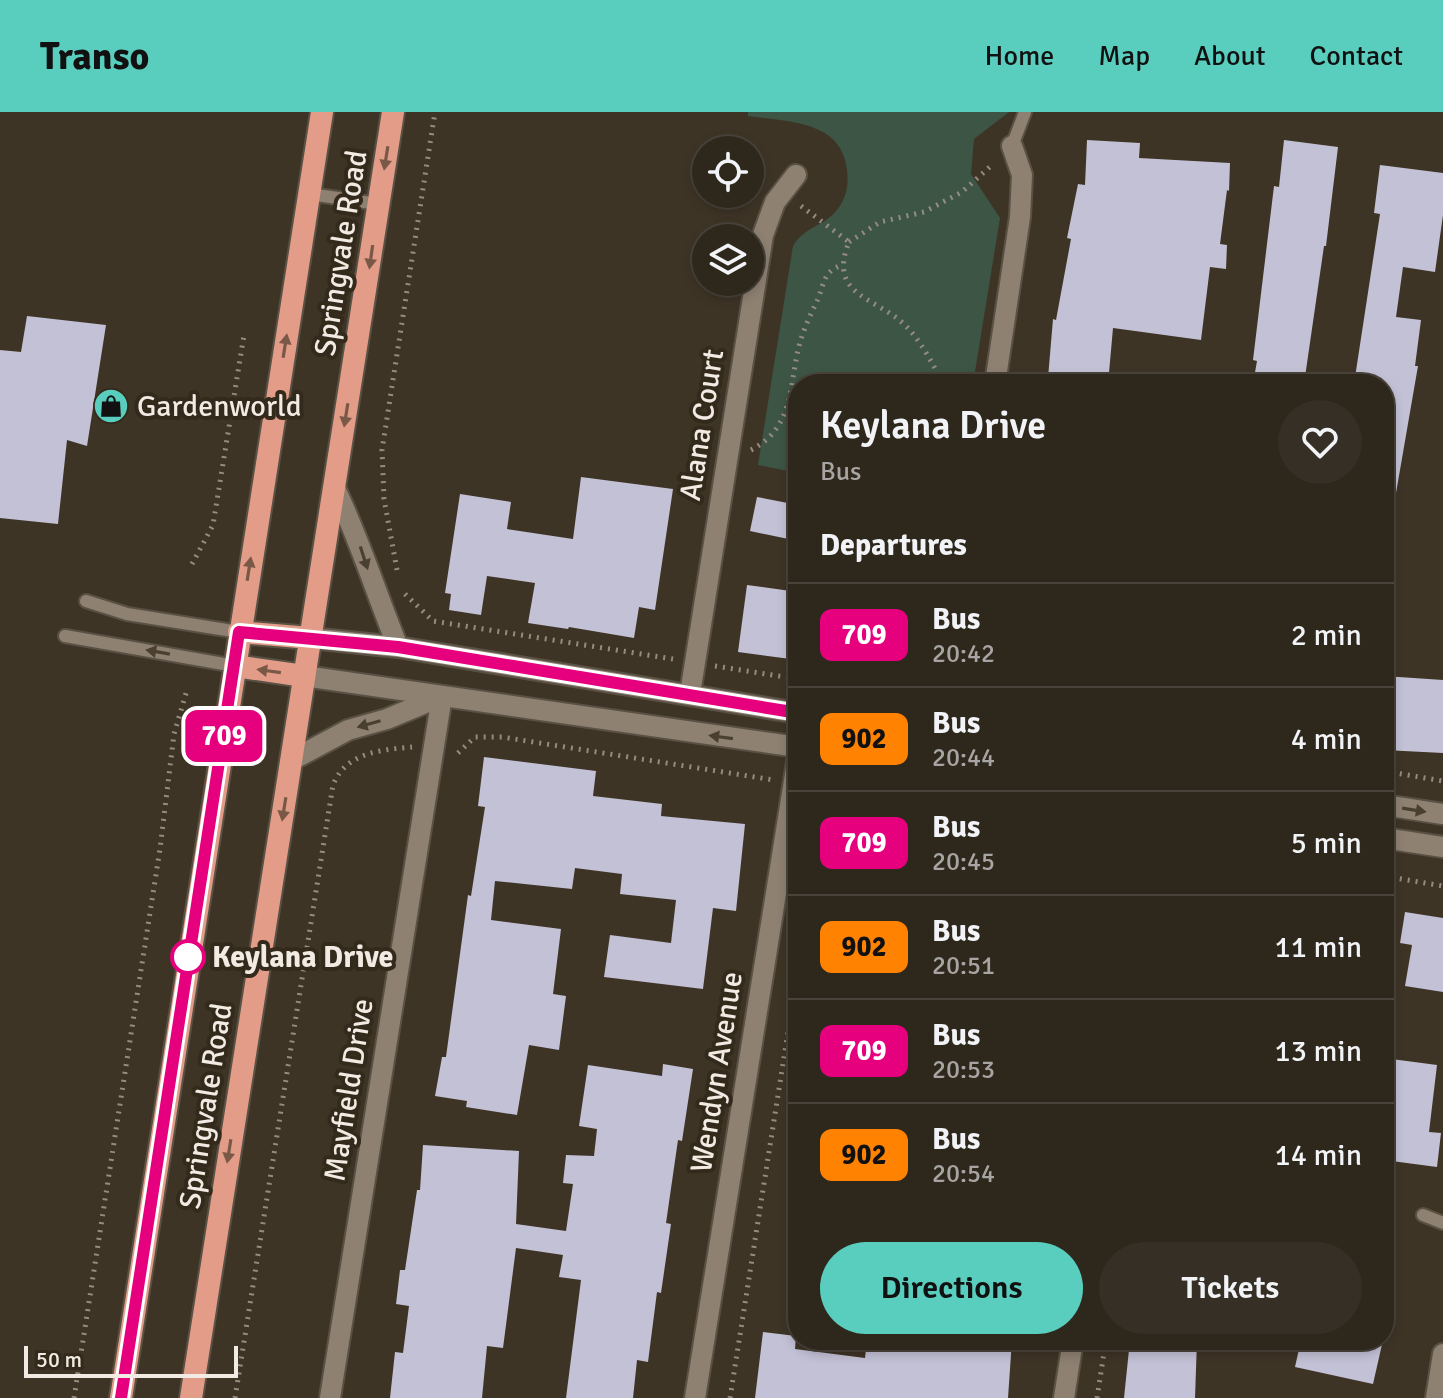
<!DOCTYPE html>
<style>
:root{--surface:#2e271c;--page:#362f25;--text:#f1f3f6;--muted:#a7a5a3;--line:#49443b;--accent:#59cebe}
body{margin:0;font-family:Signika,sans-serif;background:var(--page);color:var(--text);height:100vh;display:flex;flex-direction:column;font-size:30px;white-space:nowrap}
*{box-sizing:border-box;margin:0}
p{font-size:26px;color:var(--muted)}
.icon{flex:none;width:44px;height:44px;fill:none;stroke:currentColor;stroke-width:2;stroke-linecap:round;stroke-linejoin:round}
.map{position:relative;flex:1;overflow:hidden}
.drawer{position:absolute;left:788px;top:262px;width:606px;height:976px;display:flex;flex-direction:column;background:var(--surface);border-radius:32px;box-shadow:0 4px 12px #0003,0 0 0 2px var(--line)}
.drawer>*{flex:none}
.badge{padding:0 16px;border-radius:12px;font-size:28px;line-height:52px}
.controls{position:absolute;left:692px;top:24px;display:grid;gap:16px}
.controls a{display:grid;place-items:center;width:72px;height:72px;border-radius:50%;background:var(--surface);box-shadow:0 4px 12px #0003,0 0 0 2px var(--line);font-size:40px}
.scale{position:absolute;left:24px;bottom:20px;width:214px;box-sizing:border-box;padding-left:8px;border:4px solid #f2ebe3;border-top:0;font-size:22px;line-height:28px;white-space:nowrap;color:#f2ebe3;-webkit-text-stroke:6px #342a1c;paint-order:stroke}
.map>.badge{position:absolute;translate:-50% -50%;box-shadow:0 0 0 4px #fff}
h2{padding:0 32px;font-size:30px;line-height:72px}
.round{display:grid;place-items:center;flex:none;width:84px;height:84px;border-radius:42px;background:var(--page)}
.summary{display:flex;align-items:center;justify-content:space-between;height:136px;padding:0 32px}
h1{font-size:38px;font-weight:600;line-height:60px}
.primary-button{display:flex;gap:16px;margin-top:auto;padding:16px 32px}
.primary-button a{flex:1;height:92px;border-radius:48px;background:var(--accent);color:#111;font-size:32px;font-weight:600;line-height:92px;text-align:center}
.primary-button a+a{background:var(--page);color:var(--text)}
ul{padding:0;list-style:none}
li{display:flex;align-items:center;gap:24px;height:104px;padding:0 32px;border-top:2px solid var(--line)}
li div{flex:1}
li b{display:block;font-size:30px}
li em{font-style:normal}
li .badge{min-width:88px;font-weight:700;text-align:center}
header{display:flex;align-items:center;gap:48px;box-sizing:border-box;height:112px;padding:0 40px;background:var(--accent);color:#111}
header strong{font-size:38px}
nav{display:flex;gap:44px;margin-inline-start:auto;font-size:28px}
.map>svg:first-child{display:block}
</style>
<header>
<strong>Transo</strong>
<nav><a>Home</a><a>Map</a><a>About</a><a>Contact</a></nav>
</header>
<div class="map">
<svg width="1443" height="1286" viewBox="0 0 1443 1286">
<rect width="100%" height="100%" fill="#3e3426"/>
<path fill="#3d5545" d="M 748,0 L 1009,0 L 974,27 L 971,62 L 1000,106 L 973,272 L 798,272 L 798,361 L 758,353 L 793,134 C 804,115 824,114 836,99 C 846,87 849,74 847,58 C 842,8 787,10 748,4 Z"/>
<g fill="#c3c1d5">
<path d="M 1087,28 L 1140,31 L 1139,46 L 1230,51 L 1229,79 L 1227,78 L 1220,132 L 1227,133 L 1226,157 L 1210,155 L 1201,228 L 1113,216 L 1108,272 L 1048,266 L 1053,207 L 1056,208 L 1071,127 L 1067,126 L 1078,72 L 1085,73 Z"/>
<path d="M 1284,28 L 1338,35 L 1326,134 L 1324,134 L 1304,272 L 1254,266 L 1257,249 L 1253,248 L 1274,74 L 1279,75 Z"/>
<path d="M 1380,53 L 1443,61 L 1443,103 L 1435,160 L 1403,155 L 1396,205 L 1421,208 L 1415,254 L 1418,254 L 1396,381 L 1384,380 L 1384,272 L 1354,272 L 1380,102 L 1374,101 Z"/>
<path d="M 27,204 L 106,213 L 87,334 L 67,328 L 58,412 L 0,406 L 0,238 L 21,240 Z"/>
<path d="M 581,365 L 673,377 L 655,498 L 639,495 L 634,526 L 569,515 L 568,517 L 528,511 L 535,471 L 487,464 L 481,503 L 449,498 L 451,482 L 445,481 L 460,382 L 511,390 L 507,417 L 573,427 Z"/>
<path d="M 757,385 L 798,393 L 798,429 L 750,419 Z"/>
<path d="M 747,473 L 798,480 L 798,548 L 738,540 Z"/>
<path d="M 1384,564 L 1443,568 L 1443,641 L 1384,638 Z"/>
<path d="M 484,645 L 596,659 L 593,684 L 662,692 L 661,704 L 745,712 L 736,799 L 713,796 L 703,877 L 604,865 L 610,823 L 671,831 L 676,788 L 620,782 L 622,762 L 575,756 L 572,777 L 495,769 L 491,808 L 561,817 L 553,882 L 566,884 L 559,938 L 529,933 L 517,1003 L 466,995 L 467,989 L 435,984 L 442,945 L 446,945 L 468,783 L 471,784 L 485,695 L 478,694 Z"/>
<path d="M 1405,800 L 1443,806 L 1443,880 L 1405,874 L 1412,833 L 1400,831 Z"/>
<path d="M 1384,946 L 1437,953 L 1429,1020 L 1441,1021 L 1437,1055 L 1384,1048 Z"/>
<path d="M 663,952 L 693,957 L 682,1029 L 678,1028 L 666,1111 L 671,1112 L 661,1181 L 657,1180 L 648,1250 L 637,1248 L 633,1286 L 566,1286 L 581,1168 L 559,1165 L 563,1143 L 516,1136 L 503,1236 L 487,1234 L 482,1286 L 390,1286 L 395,1240 L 403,1241 L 409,1194 L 396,1192 L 400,1158 L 405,1158 L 417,1078 L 420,1078 L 423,1033 L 519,1039 L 516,1112 L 566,1119 L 573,1072 L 563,1071 L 566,1043 L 594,1044 L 597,1017 L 579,1014 L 588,953 L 662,964 Z"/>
<path d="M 763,1220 L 796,1224 L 795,1237 L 865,1246 L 867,1228 L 1012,1228 L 1008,1286 L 755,1286 Z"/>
<path d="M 1130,1228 L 1197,1228 L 1195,1286 L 1124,1286 Z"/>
<path d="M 1301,1228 L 1383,1228 L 1373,1272 L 1295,1255 Z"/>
</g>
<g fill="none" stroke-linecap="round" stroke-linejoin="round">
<g stroke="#5a5145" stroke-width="16">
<g id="service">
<path d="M 1012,34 L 1025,0"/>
<path d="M 310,82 L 378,92"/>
<path d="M 86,489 L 127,502 L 239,520"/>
<path d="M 65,524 L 235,554"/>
<path d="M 1423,1103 L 1443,1111"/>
</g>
</g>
<g stroke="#5a5145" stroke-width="24">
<g id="minor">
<path d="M 995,272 L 1020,105 L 1022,63 L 1012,34"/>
<path d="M 334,374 C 359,426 376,481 398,535"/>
<path d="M 310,526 L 398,535 L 798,601"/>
<path d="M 304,564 L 798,635"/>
<path d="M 690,582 L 763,123 L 775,90 L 796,63"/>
<path d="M 292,648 L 348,618 L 387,607 L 442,584"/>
<path d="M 1384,693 L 1443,702"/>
<path d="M 1384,726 L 1443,735"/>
<path d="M 330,1286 L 442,584"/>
<path d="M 695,1286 L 798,644"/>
<path d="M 1064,1286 L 1073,1228"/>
<path d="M 1436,1286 L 1443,1242"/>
</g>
</g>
<g stroke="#5a5145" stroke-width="26">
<g id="trunk">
<path d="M 239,520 L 310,526"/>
<path d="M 235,554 L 304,564"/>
<path d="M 121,1286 L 322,0"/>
<path d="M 191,1286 L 393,0"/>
</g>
</g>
<g stroke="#958c81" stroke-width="5" stroke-dasharray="2 6" stroke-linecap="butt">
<path d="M 801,94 L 849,130 C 827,184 876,185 905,213 C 921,229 933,252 943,272"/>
<path d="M 849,130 L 880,110 L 924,100 L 962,80 L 993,52"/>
<path d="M 751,338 C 794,316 789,274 799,234 C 803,218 811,202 818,187 C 824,171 824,159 842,153"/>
<path d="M 192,452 L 213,413 L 244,223"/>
<path d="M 397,458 L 384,387 L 382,338 L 435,0"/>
<path d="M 405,482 L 433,509 L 673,547"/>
<path d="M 715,554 L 798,567"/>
<path d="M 458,641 L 475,625 L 502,625 L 774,668"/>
<path d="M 1384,659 L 1443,669"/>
<path d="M 1384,764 L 1443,774"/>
<path d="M 74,1286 L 160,737 L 174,622 L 187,578"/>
<path d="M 235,1286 L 333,673 C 346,640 381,638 412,635"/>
<path d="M 730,1286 L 798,857"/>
<path d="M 1097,1286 L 1106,1228"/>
</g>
<use href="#service" stroke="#8e8172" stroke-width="12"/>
<use href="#minor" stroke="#8e8172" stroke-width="20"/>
<use href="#trunk" stroke="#e29c88" stroke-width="22"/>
</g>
<defs><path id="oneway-solid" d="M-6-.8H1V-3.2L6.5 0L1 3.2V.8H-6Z" transform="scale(2)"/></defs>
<g fill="#7a5847">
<use href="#oneway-solid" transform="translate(386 46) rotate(99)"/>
<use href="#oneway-solid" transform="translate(371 145) rotate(98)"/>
<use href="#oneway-solid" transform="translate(285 234) rotate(-81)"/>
<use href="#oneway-solid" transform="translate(346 303) rotate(99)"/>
<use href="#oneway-solid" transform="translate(249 457) rotate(-81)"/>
<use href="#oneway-solid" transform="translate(269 559) rotate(-172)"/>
<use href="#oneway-solid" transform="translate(284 697) rotate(99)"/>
<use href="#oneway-solid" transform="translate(229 1039) rotate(99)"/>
</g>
<g fill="#4a4032">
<use href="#oneway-solid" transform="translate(364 446) rotate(72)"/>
<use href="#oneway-solid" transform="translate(158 540) rotate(-170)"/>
<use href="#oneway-solid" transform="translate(369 612) rotate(164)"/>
<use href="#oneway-solid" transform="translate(721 625) rotate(-172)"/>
<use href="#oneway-solid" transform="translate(1414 698) rotate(9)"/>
</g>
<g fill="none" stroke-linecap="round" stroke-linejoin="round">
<g stroke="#fff" stroke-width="18">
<path id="line" d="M 121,1286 L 239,520 L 398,535 L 798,601"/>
</g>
<use href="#line" stroke="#e6007e" stroke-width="12"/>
</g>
<defs>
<g id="shop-disc" transform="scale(1.8)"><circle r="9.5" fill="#59cebe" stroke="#342a1c"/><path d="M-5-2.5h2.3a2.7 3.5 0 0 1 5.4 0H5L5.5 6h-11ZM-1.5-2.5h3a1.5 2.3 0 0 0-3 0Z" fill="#111"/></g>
</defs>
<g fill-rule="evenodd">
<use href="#shop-disc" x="111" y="294"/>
</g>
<circle fill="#fff" stroke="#e6007e" stroke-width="4" cx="188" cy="845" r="16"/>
<g text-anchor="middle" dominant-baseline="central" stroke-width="8" stroke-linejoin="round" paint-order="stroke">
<g font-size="30" fill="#f2ebe3" stroke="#342a1c">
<text transform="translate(341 141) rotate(-81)">Springvale Road</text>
<text transform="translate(702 313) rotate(-81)">Alana Court</text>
<text transform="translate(717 960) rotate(-81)">Wendyn Avenue</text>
<text transform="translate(349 978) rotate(-81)">Mayfield Drive</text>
<text transform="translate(206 994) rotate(-81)">Springvale Road</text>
</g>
<g font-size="30" fill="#f2ebe3" stroke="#342a1c" text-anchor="start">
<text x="137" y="294">Gardenworld</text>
</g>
<g font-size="30" font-weight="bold" fill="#f2ebe3" stroke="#342a1c" text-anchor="start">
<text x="212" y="845">Keylana Drive</text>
</g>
</g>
</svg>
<div class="controls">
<a><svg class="icon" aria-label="locate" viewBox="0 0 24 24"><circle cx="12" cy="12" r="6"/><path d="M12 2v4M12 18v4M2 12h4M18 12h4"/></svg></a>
<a><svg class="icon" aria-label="layers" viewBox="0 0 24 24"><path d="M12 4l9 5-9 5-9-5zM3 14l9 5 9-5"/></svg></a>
</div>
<div class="scale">50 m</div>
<b class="badge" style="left:224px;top:624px;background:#e6007e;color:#fff">709</b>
<section class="drawer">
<div class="summary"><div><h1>Keylana Drive</h1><p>Bus</p></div><a class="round"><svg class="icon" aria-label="heart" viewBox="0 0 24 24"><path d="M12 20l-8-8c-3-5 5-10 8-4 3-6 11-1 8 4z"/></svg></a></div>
<h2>Departures</h2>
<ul>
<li><span class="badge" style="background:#e6007e;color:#fff">709</span><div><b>Bus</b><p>20:42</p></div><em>2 min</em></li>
<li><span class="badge" style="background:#ff8200;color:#111">902</span><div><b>Bus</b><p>20:44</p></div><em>4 min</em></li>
<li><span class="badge" style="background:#e6007e;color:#fff">709</span><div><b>Bus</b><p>20:45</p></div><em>5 min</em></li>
<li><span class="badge" style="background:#ff8200;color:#111">902</span><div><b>Bus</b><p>20:51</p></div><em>11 min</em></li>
<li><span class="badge" style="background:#e6007e;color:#fff">709</span><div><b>Bus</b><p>20:53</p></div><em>13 min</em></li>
<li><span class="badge" style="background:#ff8200;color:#111">902</span><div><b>Bus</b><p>20:54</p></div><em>14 min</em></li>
</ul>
<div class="primary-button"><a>Directions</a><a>Tickets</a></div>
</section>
</div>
